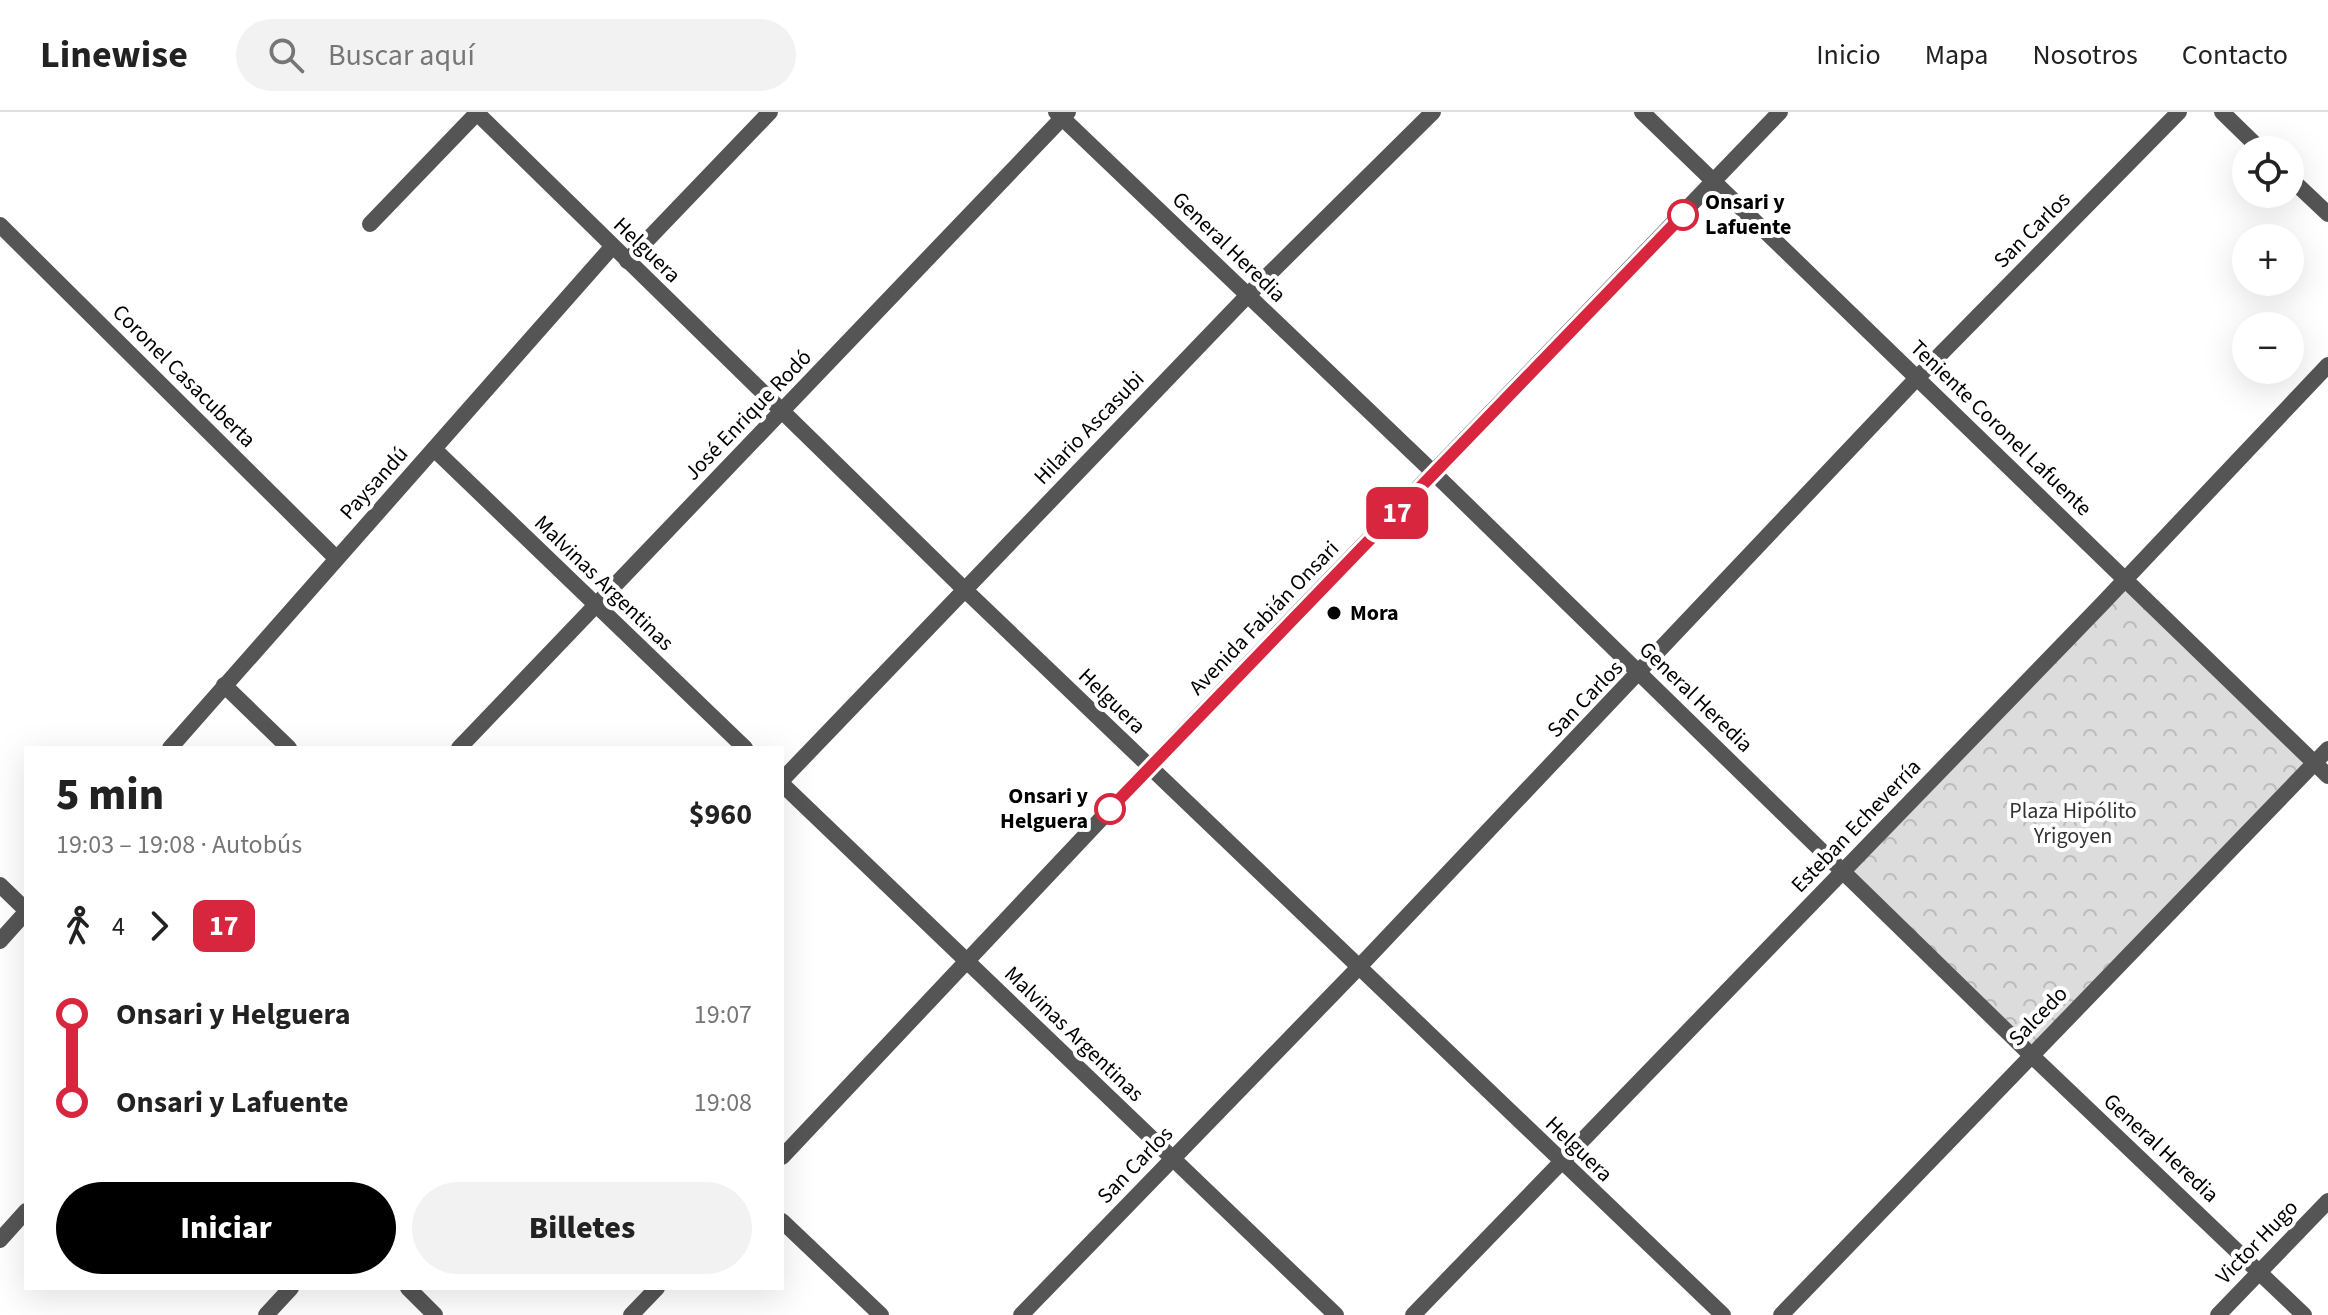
<!DOCTYPE html>
<html lang="es">
<meta charset="utf-8">
<style>
:root{--surface:#fff;--page:#f2f2f2;--text:#222;--muted:#767676;--line:#e0e0e0;--accent:#000}
body{margin:0;font-family:"Source Sans 3",sans-serif;background:var(--page);color:var(--text);height:100vh;display:flex;flex-direction:column;font-size:30px;white-space:nowrap}
*{box-sizing:border-box;margin:0}
p{font-size:26px;color:var(--muted)}
.icon{flex:none;width:44px;height:44px;fill:none;stroke:currentColor;stroke-width:2;stroke-linecap:round;stroke-linejoin:round}
.map{position:relative;flex:1;overflow:hidden}
.details{position:absolute;left:24px;top:634px;width:760px;height:544px;display:flex;flex-direction:column;background:var(--surface);border-radius:0px;box-shadow:0 8px 32px #0002}
.details>*{flex:none}
.badge{padding:0 16px;border-radius:12px;font-size:28px;line-height:52px}
.buttons{position:absolute;left:2232px;top:24px;display:grid;gap:16px}
.buttons a{display:grid;place-items:center;width:72px;height:72px;border-radius:50%;background:var(--surface);box-shadow:0 8px 32px #0002;font-size:40px}
.map>.badge{position:absolute;translate:-50% -50%;box-shadow:0 0 0 4px #fff}
.legs{display:flex;align-items:center;gap:12px;height:88px;padding:0 32px;font-size:26px}
.legs p{margin-inline-start:auto}
.overview{display:flex;align-items:center;justify-content:space-between;height:136px;padding:0 32px}
h1{font-size:44px;font-weight:800;line-height:60px}
.button{display:flex;gap:16px;margin-top:auto;padding:16px 32px}
.button a{flex:1;height:92px;border-radius:48px;background:var(--accent);color:#fff;font-size:32px;font-weight:800;line-height:92px;text-align:center}
.button a+a{background:var(--page);color:var(--text)}
ul{padding:0 32px;list-style:none}
li{display:flex;align-items:center;gap:28px;height:88px;font-size:30px}
li i{display:grid;place-items:center;width:12px;height:100%;margin:0 10px;background:currentColor}
li i::after{content:'';width:20px;height:20px;margin:-10px;border:6px solid;border-radius:50%;background:var(--surface)}
li p{margin-inline-start:auto}
li:first-child i{background:linear-gradient(#0000 50%,currentColor 0)}
li:last-child i{background:linear-gradient(currentColor 50%,#0000 0)}
header{display:flex;align-items:center;gap:48px;box-sizing:border-box;height:112px;padding:0 40px;background:var(--surface);border-bottom:2px solid var(--line)}
header strong{font-size:38px}
nav{display:flex;gap:44px;margin-inline-start:auto;font-size:28px}
.search{width:560px;height:72px;background:var(--page);display:flex;align-items:center;gap:20px;box-sizing:border-box;padding:0 28px;border-radius:44px;color:var(--muted);font-size:30px}
.map>svg:first-child{display:block}
</style>
<header>
<strong>Linewise</strong>
<div class="search"><svg class="icon" aria-label="search" viewBox="0 0 24 24"><circle cx="10" cy="10" r="6"/><path d="M15 15l6 6"/></svg>Buscar aquí</div>
<nav><a>Inicio</a><a>Mapa</a><a>Nosotros</a><a>Contacto</a></nav>
</header>
<div class="map">
<svg width="2328" height="1203" viewBox="0 0 2328 1203">
<defs>
<pattern id="park-crowns" width="20" height="18" patternUnits="userSpaceOnUse" patternTransform="scale(2)"><rect width="20" height="18" fill="#dcdcdc"/><path d="M2 6a3 3 0 1 1 6 0M12 15a3 3 0 1 1 6 0" fill="none" stroke="#bbb"/></pattern>
</defs>
<rect width="100%" height="100%" fill="#fff"/>
<path fill="url(#park-crowns)" d="M 2124,467 L 2314,651 L 2031,943 L 1844,758 Z"/>
<g fill="none" stroke-linecap="round" stroke-linejoin="round">
<g stroke="#555" stroke-width="16">
<path d="M 476,0 L 964,477 L 1723,1203"/>
<path d="M 1056,0 L 1435,362 L 2031,943 L 2304,1203"/>
<path d="M 1642,0 L 2328,664"/>
<path d="M 2222,0 L 2261,38"/>
<path d="M 2290,66 L 2328,102"/>
<path d="M 370,112 L 478,0"/>
<path d="M 0,113 L 336,446"/>
<path d="M 627,149 L 770,0"/>
<path d="M 434,337 L 745,636"/>
<path d="M 224,573 L 289,636"/>
<path d="M 170,636 L 612,135"/>
<path d="M 459,636 L 1068,0"/>
<path d="M 782,668 L 1248,183 L 1433,0"/>
<path d="M 782,672 L 1336,1203"/>
<path d="M 0,773 L 26,798"/>
<path d="M 0,829 L 26,800"/>
<path d="M 782,1109 L 881,1203"/>
<path d="M 0,1128 L 26,1099"/>
<path d="M 408,1176 L 435,1203"/>
<path d="M 266,1203 L 291,1176"/>
<path d="M 1021,1203 L 1358,856 L 1917,266 L 2179,0"/>
<path d="M 1413,1203 L 2102,492 L 2328,253"/>
<path d="M 1781,1203 L 2328,637"/>
<path d="M 2218,1203 L 2328,1089"/>
</g>
<g stroke="#555" stroke-width="16">
<path d="M 782,1045 L 1183,620 L 1780,0"/>
<path d="M 631,1203 L 657,1176"/>
</g>
</g>
<g fill="none" stroke-linecap="round" stroke-linejoin="round">
<g stroke="#fff" stroke-width="18">
<path id="line-1" d="M 1110,697 L 1683,103"/>
</g>
<use href="#line-1" stroke="#d7263d" stroke-width="12"/>
</g>
<g fill="#fff" stroke="#d7263d" stroke-width="4">
<circle cx="1683" cy="103" r="14"/>
<circle cx="1110" cy="697" r="14"/>
</g>
<circle fill="#000" stroke="#fff" stroke-width="3" cx="1334" cy="501" r="8"/>
<g text-anchor="middle" dominant-baseline="central" stroke-width="8" stroke-linejoin="round" paint-order="stroke">
<g font-size="22" font-weight="bold" fill="#000" stroke="#fff" text-anchor="start">
<text x="1705" y="90">Onsari y<tspan x="1705" dy="25">Lafuente</tspan></text>
<text x="1088" y="684" text-anchor="end">Onsari y<tspan x="1088" dy="25">Helguera</tspan></text>
</g>
<g font-size="22" fill="#000" stroke="#fff">
<text transform="translate(2032 118) rotate(-45)">San Carlos</text>
<text transform="translate(1229 135) rotate(44)">General Heredia</text>
<text transform="translate(647 138) rotate(44)">Helguera</text>
<text transform="translate(184 264) rotate(45)">Coronel Casacuberta</text>
<text transform="translate(748 303) rotate(-46)">José Enrique Rodó</text>
<text transform="translate(1089 316) rotate(-46)">Hilario Ascasubi</text>
<text transform="translate(2001 316) rotate(44)">Teniente Coronel Lafuente</text>
<text transform="translate(374 371) rotate(-48)">Paysandú</text>
<text transform="translate(604 471) rotate(44)">Malvinas Argentinas</text>
<text transform="translate(1264 506) rotate(-46)">Avenida Fabián Onsari</text>
<text transform="translate(1696 585) rotate(44)">General Heredia</text>
<text transform="translate(1585 587) rotate(-46)">San Carlos</text>
<text transform="translate(1112 589) rotate(44)">Helguera</text>
<text transform="translate(1856 714) rotate(-46)">Esteban Echeverría</text>
<text transform="translate(2038 904) rotate(-46)">Salcedo</text>
<text transform="translate(1074 922) rotate(44)">Malvinas Argentinas</text>
<text transform="translate(2161 1036) rotate(43)">General Heredia</text>
<text transform="translate(1579 1037) rotate(44)">Helguera</text>
<text transform="translate(1135 1053) rotate(-46)">San Carlos</text>
<text transform="translate(2257 1130) rotate(-46)">Victor Hugo</text>
</g>
<g font-size="22" font-weight="bold" fill="#000" stroke="#fff" text-anchor="start">
<text x="1350" y="501">Mora</text>
</g>
<g font-size="22" fill="#333" stroke="#fff">
<text x="2073" y="699">Plaza Hipólito<tspan x="2073" dy="25">Yrigoyen</tspan></text>
</g>
</g>
</svg>
<div class="buttons">
<a><svg class="icon" aria-label="locate" viewBox="0 0 24 24"><circle cx="12" cy="12" r="6"/><path d="M12 2v4M12 18v4M2 12h4M18 12h4"/></svg></a>
<a>+</a>
<a>−</a>
</div>
<b class="badge" style="left:1397px;top:401px;background:#d7263d;color:#fff">17</b>
<section class="details">
<div class="overview"><div><h1>5 min</h1><p>19:03 – 19:08 · Autobús</p></div><b>$960</b></div>
<div class="legs"><svg class="icon" aria-label="walk" viewBox="0 0 24 24"><circle cx="13" cy="4" r="2"/><path d="M13 8l-2 6 4 7M11 14l-3 7M7 12l3-4h3l4 4"/></svg>4<svg class="icon" aria-label="forward" viewBox="0 0 24 24"><path d="M9 5l7 7-7 7"/></svg><b class="badge" style="background:#d7263d;color:#fff">17</b></div>
<ul>
<li><i style="color:#d7263d"></i><b>Onsari y Helguera</b><p>19:07</p></li>
<li><i style="color:#d7263d"></i><b>Onsari y Lafuente</b><p>19:08</p></li>
</ul>
<div class="button"><a>Iniciar</a><a>Billetes</a></div>
</section>
</div>
